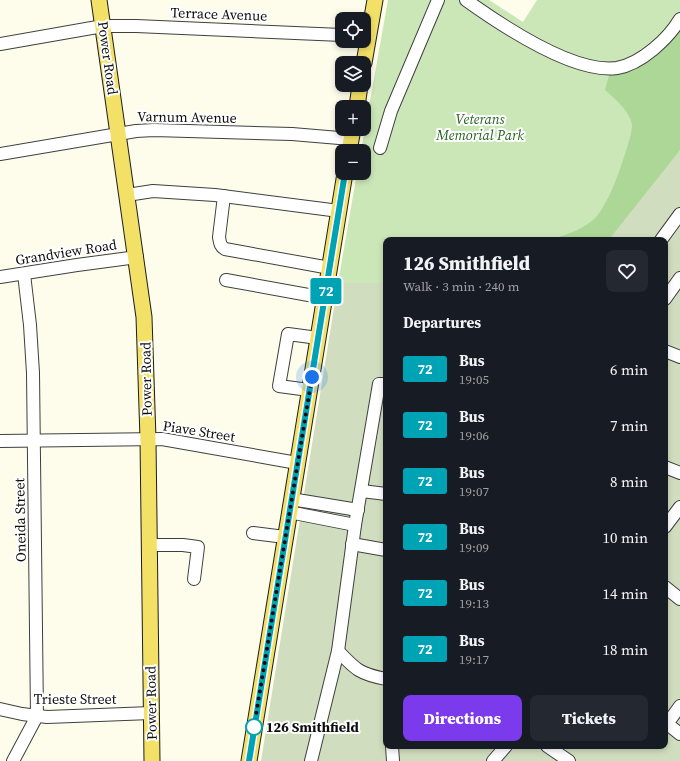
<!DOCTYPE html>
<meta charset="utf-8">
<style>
:root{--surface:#171b24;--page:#242831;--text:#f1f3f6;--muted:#9ea1a6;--accent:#7c3aed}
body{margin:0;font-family:"Source Serif 4",serif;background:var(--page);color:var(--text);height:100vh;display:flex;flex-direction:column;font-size:15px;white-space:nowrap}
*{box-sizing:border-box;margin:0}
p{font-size:13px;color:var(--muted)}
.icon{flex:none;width:22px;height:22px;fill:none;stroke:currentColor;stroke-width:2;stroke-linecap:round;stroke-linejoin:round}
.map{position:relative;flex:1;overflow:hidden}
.side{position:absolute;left:383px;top:237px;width:285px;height:512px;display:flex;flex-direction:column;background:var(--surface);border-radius:8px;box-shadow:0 2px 6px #0003}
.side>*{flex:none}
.badge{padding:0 8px;border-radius:3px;font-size:14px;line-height:26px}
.fabs{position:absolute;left:335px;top:12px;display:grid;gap:8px}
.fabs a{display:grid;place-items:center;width:36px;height:36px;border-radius:8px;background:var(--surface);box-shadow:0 2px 6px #0003;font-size:20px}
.you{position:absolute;width:20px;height:20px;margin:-10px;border:3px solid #fff;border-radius:50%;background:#1a73e8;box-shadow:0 0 0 6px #1a73e833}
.map>.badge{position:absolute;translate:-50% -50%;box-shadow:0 0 0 2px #fff}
h2{padding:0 20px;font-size:15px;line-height:36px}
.round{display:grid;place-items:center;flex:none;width:42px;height:42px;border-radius:8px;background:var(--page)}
.overview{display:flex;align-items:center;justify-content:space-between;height:68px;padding:0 20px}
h1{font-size:19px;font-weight:800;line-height:30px}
.action{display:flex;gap:8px;margin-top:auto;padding:8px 20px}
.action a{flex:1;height:46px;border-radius:8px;background:var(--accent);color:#fff;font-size:16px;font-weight:800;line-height:46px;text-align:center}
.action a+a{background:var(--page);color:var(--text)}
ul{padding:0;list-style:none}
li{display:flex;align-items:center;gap:12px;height:56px;padding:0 20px}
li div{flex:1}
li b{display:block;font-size:15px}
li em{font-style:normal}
li .badge{min-width:44px;font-weight:700;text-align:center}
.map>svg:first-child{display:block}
</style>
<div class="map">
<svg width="680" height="761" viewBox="0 0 680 761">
<rect width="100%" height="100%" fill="#fefdec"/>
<path fill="#cbe7b7" d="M 388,0 L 489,0 L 523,22 L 537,0 L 680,0 L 680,150 L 604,240 L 386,240 L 386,283 L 338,283 L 357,173 L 364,173 L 364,151 L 361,151 Z"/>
<path fill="#add797" d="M 680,17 L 680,206 L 655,240 L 549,240 C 565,235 580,231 593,220 C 599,215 604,205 608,198 C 614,188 633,135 632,125 C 630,111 615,99 605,90 L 611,68 L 638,58 Z"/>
<path fill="#d0debf" d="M 680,150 L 680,761 L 261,761 L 338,283 L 386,283 L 386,746 L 665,746 L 665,240 L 604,240 L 611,237 Z"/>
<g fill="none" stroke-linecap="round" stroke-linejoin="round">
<g stroke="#3f3f3f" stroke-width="14">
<g id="minor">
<path d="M 466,0 C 501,25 573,74 617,68 C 641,64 668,39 680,19"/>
<path d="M 0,44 L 103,26 L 136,26 L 342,35"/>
<path d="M 380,148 L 391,111 L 438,0"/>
<path d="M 0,154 L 136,131 L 154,130 L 292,134 L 351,139"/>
<path d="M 127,195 L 153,191 L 215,195 L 339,211"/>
<path d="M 224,196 L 219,237 C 220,243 220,246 225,249 L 330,268"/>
<path d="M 661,240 L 680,214"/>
<path d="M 0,277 L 77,265 L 137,257"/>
<path d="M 226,280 L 325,298"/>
<path d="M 665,299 L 680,278"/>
<path d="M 665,351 L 680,357"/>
<path d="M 309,390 L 279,386 L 288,334 L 318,338"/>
<path d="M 0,441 L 162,439 L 297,463"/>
<path d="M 665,467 L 680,473"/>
<path d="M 362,491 L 386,494"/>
<path d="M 291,499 L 358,510"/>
<path d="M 289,512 L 355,525"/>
<path d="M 665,527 L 680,507"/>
<path d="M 253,533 L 285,537"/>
<path d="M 352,544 L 386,550"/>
<path d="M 149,545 L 183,545 L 198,547 L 194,579"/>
<path d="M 665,587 L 680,599"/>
<path d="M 338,651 C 356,670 360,674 386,679"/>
<path d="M 0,709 L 22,714 L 47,717 L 151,713"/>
<path d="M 665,722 L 680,734"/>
<path d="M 667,724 L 680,706"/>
<path d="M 392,746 L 393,761"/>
<path d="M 547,746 L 569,761"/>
<path d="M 13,761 L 37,716 L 33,373 L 30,325 L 24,274"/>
<path d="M 311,761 L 338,651 L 355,525 L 379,384 L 386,384"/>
<path d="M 493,761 L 506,746"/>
</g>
</g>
<g stroke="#1d1d1d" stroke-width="17">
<g id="major">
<path d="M 99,0 L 144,317 L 148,439 L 152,761"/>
<path d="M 364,63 L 375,0"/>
<path d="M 357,107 L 360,85"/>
<path d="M 349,151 L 353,129"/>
<path d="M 249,761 L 345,173"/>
</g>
</g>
<use href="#minor" stroke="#fff" stroke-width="12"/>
<use href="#major" stroke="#f3e167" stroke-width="15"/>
</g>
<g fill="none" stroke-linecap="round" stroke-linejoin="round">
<g stroke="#fff" stroke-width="9">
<path id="line" d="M 249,761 L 345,173"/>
</g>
<use href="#line" stroke="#00a3b4" stroke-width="6"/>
<path stroke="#0c0c0c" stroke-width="4" stroke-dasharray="0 7.2" d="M 254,727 L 312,377"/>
</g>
<circle fill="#fff" stroke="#00a3b4" stroke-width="2" cx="254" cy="727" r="8"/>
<g text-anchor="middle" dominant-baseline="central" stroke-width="4" stroke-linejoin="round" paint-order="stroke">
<g font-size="14" fill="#0c0c0c" stroke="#fff">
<text transform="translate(219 14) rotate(2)">Terrace Avenue</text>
<text transform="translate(108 58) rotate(82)">Power Road</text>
<text transform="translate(187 117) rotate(1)">Varnum Avenue</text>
<text transform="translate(66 252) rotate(-9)">Grandview Road</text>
<text transform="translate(146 379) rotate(-91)">Power Road</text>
<text transform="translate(199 431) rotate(9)">Piave Street</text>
<text transform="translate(20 520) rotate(-91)">Oneida Street</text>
<text x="75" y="699">Trieste Street</text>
<text transform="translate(151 703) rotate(-91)">Power Road</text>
</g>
<g font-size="14" font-style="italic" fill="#266120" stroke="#fff">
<text x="480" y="119">Veterans<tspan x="480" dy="16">Memorial Park</tspan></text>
</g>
<g font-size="14" font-weight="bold" fill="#0c0c0c" stroke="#fff" text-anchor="start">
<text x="266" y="727">126 Smithfield</text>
</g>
</g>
</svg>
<div class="fabs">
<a><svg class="icon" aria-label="locate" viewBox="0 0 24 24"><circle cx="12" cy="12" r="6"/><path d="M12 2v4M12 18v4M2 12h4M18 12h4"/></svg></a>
<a><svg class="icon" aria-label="layers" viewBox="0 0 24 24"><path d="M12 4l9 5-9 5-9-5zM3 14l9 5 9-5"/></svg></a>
<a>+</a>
<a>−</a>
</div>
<div class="you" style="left:312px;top:377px"></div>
<b class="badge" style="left:326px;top:291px;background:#00a3b4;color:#fff">72</b>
<section class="side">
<div class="overview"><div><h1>126 Smithfield</h1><p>Walk · 3 min · 240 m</p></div><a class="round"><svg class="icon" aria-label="heart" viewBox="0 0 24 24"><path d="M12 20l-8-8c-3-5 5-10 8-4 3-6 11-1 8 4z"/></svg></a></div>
<h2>Departures</h2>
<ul>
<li><span class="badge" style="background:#00a3b4;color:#fff">72</span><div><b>Bus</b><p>19:05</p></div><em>6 min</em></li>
<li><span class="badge" style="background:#00a3b4;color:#fff">72</span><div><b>Bus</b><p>19:06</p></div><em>7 min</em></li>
<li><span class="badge" style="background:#00a3b4;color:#fff">72</span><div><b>Bus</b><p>19:07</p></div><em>8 min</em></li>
<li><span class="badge" style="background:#00a3b4;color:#fff">72</span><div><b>Bus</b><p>19:09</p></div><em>10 min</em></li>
<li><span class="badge" style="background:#00a3b4;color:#fff">72</span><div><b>Bus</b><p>19:13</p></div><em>14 min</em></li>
<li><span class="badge" style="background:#00a3b4;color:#fff">72</span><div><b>Bus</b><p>19:17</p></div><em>18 min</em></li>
</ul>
<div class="action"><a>Directions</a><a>Tickets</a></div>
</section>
</div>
